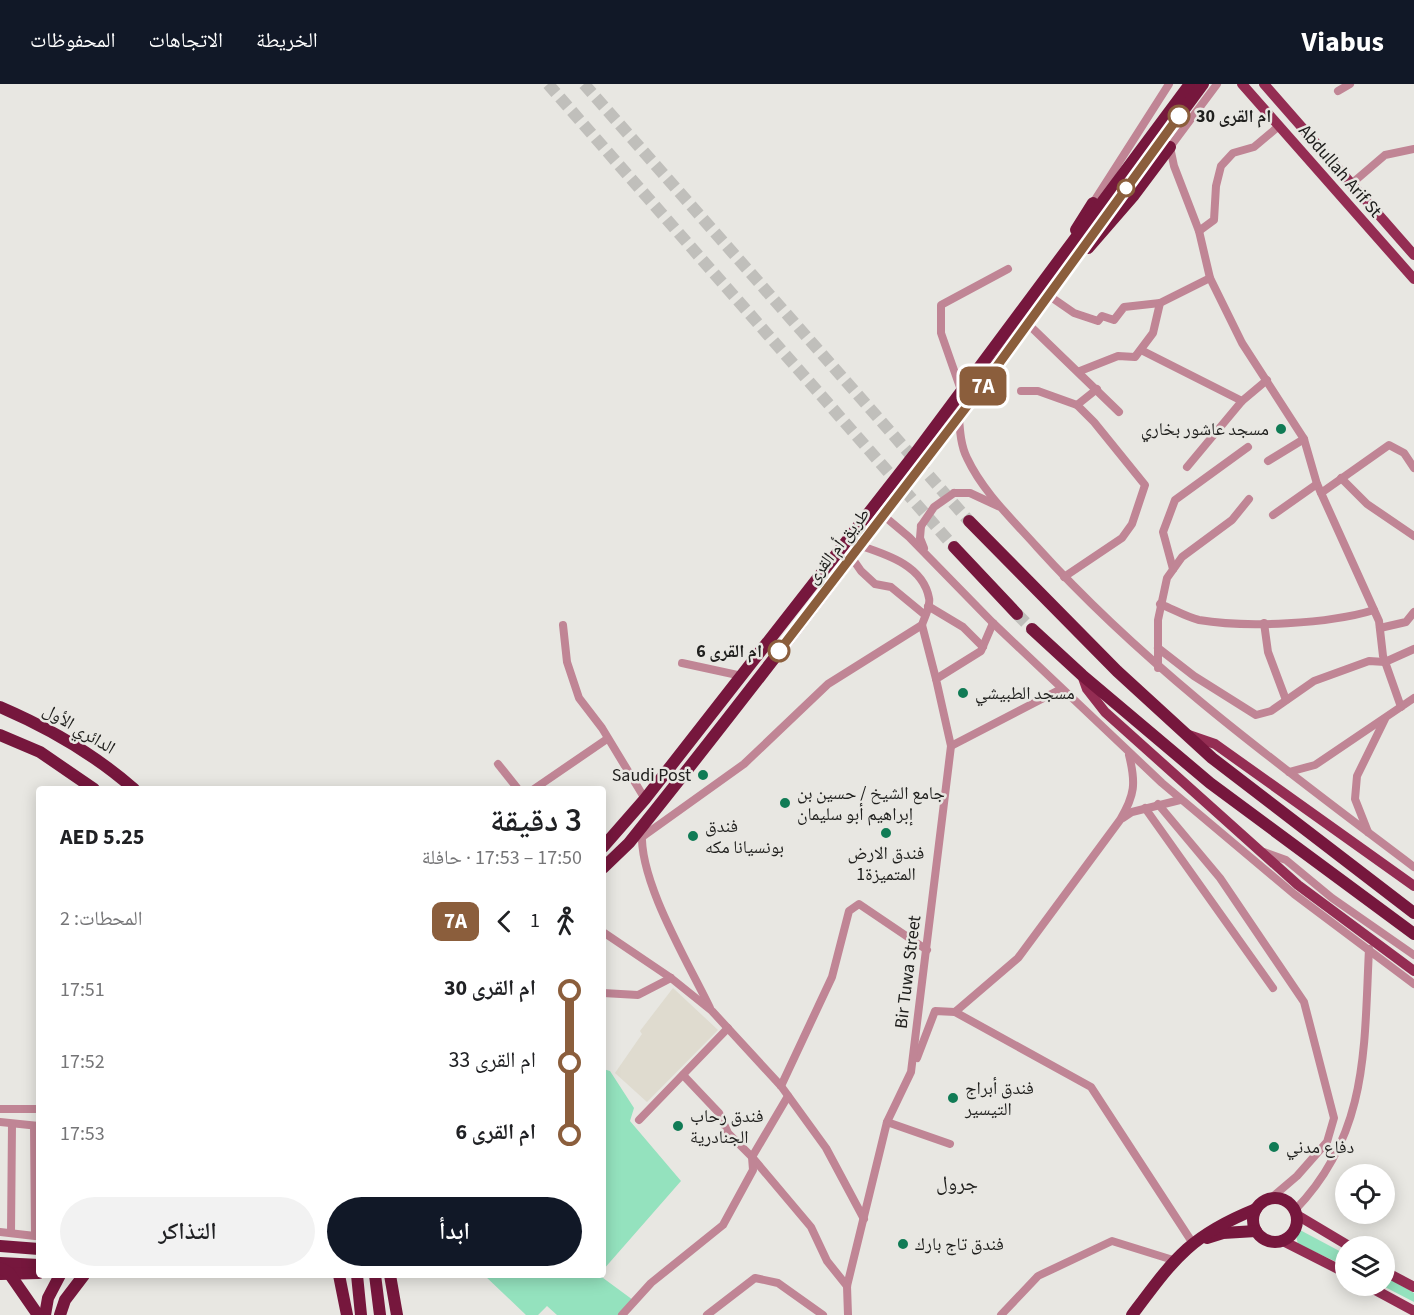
<!DOCTYPE html>
<html lang="ar">
<meta charset="utf-8">
<style>
:root{--surface:#fff;--page:#f2f2f2;--text:#202124;--muted:#757577;--accent:#111827}
body{margin:0;font-family:"Source Sans 3","Noto Naskh Arabic",sans-serif;background:var(--page);color:var(--text);direction:rtl;height:100vh;display:flex;flex-direction:column;font-size:22px;white-space:nowrap}
*{box-sizing:border-box;margin:0}
p{font-size:20px;color:var(--muted)}
.icon{flex:none;width:33px;height:33px;fill:none;stroke:currentColor;stroke-width:2;stroke-linecap:round;stroke-linejoin:round}
.map{position:relative;flex:1;overflow:hidden;direction:ltr}
.side{position:absolute;left:36px;top:702px;width:570px;height:492px;display:flex;flex-direction:column;background:var(--surface);border-radius:6px;box-shadow:0 3px 15px #0003;direction:rtl}
.side>*{flex:none}
.badge{padding:0 12px;border-radius:9px;font-size:21px;line-height:39px}
.controls{position:absolute;left:1335px;top:1080px;display:grid;gap:12px}
.controls a{display:grid;place-items:center;width:60px;height:60px;border-radius:50%;background:var(--surface);box-shadow:0 3px 15px #0003;font-size:30px}
.map>.badge{position:absolute;translate:-50% -50%;box-shadow:0 0 0 3px #fff}
.legs{display:flex;align-items:center;gap:9px;height:66px;padding:0 24px;font-size:20px}
.legs p{margin-inline-start:auto}
.summary{display:flex;align-items:center;justify-content:space-between;height:102px;padding:0 24px}
h1{font-size:33px;font-weight:600;line-height:45px}
.cta{display:flex;gap:12px;margin-top:auto;padding:12px 24px}
.cta a{flex:1;height:69px;border-radius:36px;background:var(--accent);color:#fff;font-size:24px;font-weight:600;line-height:69px;text-align:center}
.cta a+a{background:var(--page);color:var(--text)}
ul{padding:0 24px;list-style:none}
li{display:flex;align-items:center;gap:21px;height:72px;font-size:22px}
li i{display:grid;place-items:center;width:9px;height:100%;margin:0 8px;background:currentColor}
li i::after{content:'';width:15px;height:15px;margin:-8px;border:4px solid;border-radius:50%;background:var(--surface)}
li p{margin-inline-start:auto}
li:first-child i{background:linear-gradient(#0000 50%,currentColor 0)}
li:last-child i{background:linear-gradient(currentColor 50%,#0000 0)}
header{display:flex;align-items:center;gap:36px;box-sizing:border-box;height:84px;padding:0 30px;background:var(--accent);color:#fff}
header strong{font-size:28px}
nav{display:flex;gap:33px;margin-inline-start:auto;font-size:21px}
.map>svg:first-child{display:block}
</style>
<header>
<strong>Viabus</strong>
<nav><a>الخريطة</a><a>الاتجاهات</a><a>المحفوظات</a></nav>
</header>
<div class="map">
<svg width="1414" height="1231" viewBox="0 0 1414 1231">
<rect width="100%" height="100%" fill="#e8e7e2"/>
<path fill="#dfdbcf" d="M 673,904 L 718,946 L 647,1018 L 615,989 L 642,950 L 640,947 Z"/>
<g fill="#94e2be">
<path d="M 603,985 L 610,987 L 634,1024 L 630,1037 L 681,1097 L 603,1186 Z"/>
<path d="M 1300,1146 L 1345,1170 L 1345,1182 L 1298,1160 L 1296,1152 Z"/>
<path d="M 484,1191 L 599,1191 L 633,1216 L 620,1231 L 557,1231 L 547,1222 L 538,1231 L 526,1231 Z"/>
<path d="M 1385,1192 L 1414,1209 L 1414,1218 L 1383,1202 Z"/>
</g>
<g fill="none" stroke-linecap="round" stroke-linejoin="round">
<g stroke="#c0bfbb" stroke-width="12" stroke-dasharray="12 6" stroke-linecap="butt">
<path d="M 548,0 L 954,463"/>
<path d="M 584,0 L 969,437"/>
<path d="M 1017,530 L 1032,545"/>
</g>
<g stroke="#c08595" stroke-width="8">
<path d="M 1217,0 L 1170,63 L 1174,82 L 1199,147 L 1210,194 L 1242,259 L 1304,355 L 1317,400 L 1379,537 L 1383,572 L 1401,623"/>
<path d="M 1338,7 L 1350,0"/>
<path d="M 1350,101 L 1385,71 L 1414,65"/>
<path d="M 1093,119 L 1169,0"/>
<path d="M 1199,147 L 1214,136 L 1216,102 L 1221,82 L 1233,69 L 1254,63 L 1279,42"/>
<path d="M 1048,211 L 1074,229 L 1098,237 L 1102,232 L 1114,236 L 1124,223 L 1160,219"/>
<path d="M 1028,240 L 1119,328"/>
<path d="M 1141,266 L 1242,317"/>
<path d="M 1080,287 L 1118,272 L 1135,273 L 1153,249 L 1160,219 L 1210,194"/>
<path d="M 1021,307 L 1038,307 L 1077,321"/>
<path d="M 962,309 L 941,249 L 941,221 L 1008,185"/>
<path d="M 959,334 C 960,348 961,362 967,374 C 983,408 1012,435 1037,463 C 1148,586 1282,683 1414,783"/>
<path d="M 1268,377 L 1304,355"/>
<path d="M 1187,383 L 1242,317 L 1267,296"/>
<path d="M 1341,394 L 1367,420 L 1414,452"/>
<path d="M 954,409 L 970,409 L 998,422"/>
<path d="M 1321,409 L 1389,361 L 1404,369 L 1414,384"/>
<path d="M 1273,431 L 1317,400"/>
<path d="M 884,432 L 909,453 L 993,539 L 1162,699 L 1294,810 L 1414,900"/>
<path d="M 921,442 L 920,454 L 924,464"/>
<path d="M 852,474 L 861,487 L 875,500 L 891,503 L 925,531"/>
<path d="M 1173,485 L 1163,448 L 1175,416 L 1248,363"/>
<path d="M 1064,493 L 1122,454 L 1132,440 L 1145,401 L 1094,338 L 1077,321 L 1097,305"/>
<path d="M 1160,520 C 1173,525 1186,533 1199,536 C 1246,544 1329,540 1374,526"/>
<path d="M 928,522 L 963,543 L 983,563"/>
<path d="M 1264,539 L 1268,568 L 1286,616"/>
<path d="M 563,541 L 567,578 L 579,614 L 602,644 L 645,715"/>
<path d="M 922,541 L 936,595"/>
<path d="M 1380,544 L 1406,538 L 1414,528"/>
<path d="M 1158,564 L 1194,592 L 1256,631 L 1271,627 L 1314,597 L 1369,577 L 1385,578 L 1414,565"/>
<path d="M 682,579 L 742,592"/>
<path d="M 1158,584 L 1158,536 L 1167,494 L 1182,473 L 1232,436 L 1249,415"/>
<path d="M 951,662 L 936,595 L 981,567 L 993,539"/>
<path d="M 498,680 L 518,705"/>
<path d="M 1289,688 L 1315,681 L 1414,614"/>
<path d="M 534,705 L 607,655"/>
<path d="M 1158,720 L 1220,794 L 1304,918 L 1334,1034 L 1327,1058 L 1297,1092 L 1269,1116"/>
<path d="M 1145,724 L 1273,904"/>
<path d="M 1123,734 L 1132,728 L 1180,716"/>
<path d="M 642,748 C 639,798 688,878 710,924"/>
<path d="M 1368,748 L 1355,715 L 1357,692 L 1385,635"/>
<path d="M 642,753 L 744,680 L 828,600 L 922,541 C 924,534 931,522 929,514 C 923,482 888,471 861,462"/>
<path d="M 1264,768 L 1286,776 L 1332,814 L 1414,871"/>
<path d="M 603,848 L 671,894 L 712,927 L 781,1002 L 826,1064 L 864,1135"/>
<path d="M 603,909 L 638,911 L 671,894"/>
<path d="M 955,928 L 1091,1003 L 1192,1158"/>
<path d="M 917,974 L 935,927 L 955,928 L 1018,874 L 1120,736 C 1135,711 1136,699 1129,671"/>
<path d="M 683,991 L 719,1029 L 728,1049 L 752,1073 L 811,1143 L 827,1177 L 847,1202"/>
<path d="M 781,1002 L 832,893 L 849,827 L 859,820 L 927,866"/>
<path d="M 0,1025 L 39,1025"/>
<path d="M 639,1036 L 728,944"/>
<path d="M 0,1038 L 39,1042"/>
<path d="M 887,1038 L 950,1060"/>
<path d="M 1295,1126 C 1369,1050 1364,963 1369,865"/>
<path d="M 0,1148 L 35,1152 L 34,1042"/>
<path d="M 11,1149 L 12,1040"/>
<path d="M 622,1231 L 651,1199 L 723,1141 L 753,1086 L 752,1073 L 788,1012"/>
<path d="M 707,1231 L 755,1194 L 778,1199 L 823,1231"/>
<path d="M 848,1231 L 847,1202 L 887,1038 L 911,988 L 951,662 L 1061,605"/>
<path d="M 1001,1231 L 1038,1192 L 1112,1157 L 1173,1176"/>
</g>
<g stroke="#942d53" stroke-width="10">
<path d="M 1242,0 L 1414,195"/>
<path d="M 1264,0 L 1414,171"/>
<path d="M 1082,591 L 1087,605 L 1105,628 L 1298,801 L 1414,887"/>
<path d="M 1186,650 L 1215,660 L 1414,802"/>
<path d="M 1297,1131 L 1349,1162"/>
<path d="M 1283,1157 L 1346,1189"/>
<path d="M 1384,1187 L 1414,1203"/>
<path d="M 1368,1202 L 1414,1227"/>
</g>
<g stroke="#76173d" stroke-width="12">
<path d="M 1076,146 L 1093,119"/>
<path d="M 1088,164 L 1134,111 L 1170,63"/>
<path d="M 969,437 L 1117,587 L 1212,674 L 1414,829"/>
<path d="M 954,463 L 1017,530"/>
<path d="M 1032,545 L 1082,591 L 1210,699 L 1414,850"/>
<path d="M 0,623 C 49,644 93,669 134,705"/>
<path d="M 0,651 L 40,668 L 94,705"/>
<path d="M 603,763 L 645,715 L 914,371 L 1080,148"/>
<path d="M 603,784 L 629,759 C 788,561 940,358 1090,153"/>
<circle cx="1275" cy="1136" r="22"/>
<path d="M 1207,1154 L 1223,1149 L 1256,1147"/>
<path d="M 0,1162 L 39,1165"/>
<path d="M 0,1179 L 39,1181"/>
<path d="M 1,1190 L 39,1189"/>
<path d="M 339,1191 L 347,1231"/>
<path d="M 357,1191 L 361,1231"/>
<path d="M 375,1191 L 380,1231"/>
<path d="M 390,1191 L 397,1231"/>
<path d="M 45,1231 L 48,1214 L 60,1191"/>
<path d="M 60,1231 L 65,1216 L 84,1191"/>
<path d="M 1132,1231 C 1174,1175 1189,1152 1256,1125"/>
</g>
<path stroke="#c08595" stroke-width="8" d="M 921,442 L 934,423 L 954,409"/>
<g stroke="#76173d" stroke-width="12">
<path d="M 1080,148 L 1190,0"/>
<path d="M 1090,153 L 1203,0"/>
<path d="M 0,1184 L 9,1189 L 38,1231"/>
</g>
</g>
<g fill="none" stroke-linecap="round" stroke-linejoin="round">
<g stroke="#fff" stroke-width="14">
<path id="line-1" d="M 779,567 L 984,300 L 1179,32"/>
</g>
<use href="#line-1" stroke="#8b5e3c" stroke-width="9"/>
</g>
<g fill="#fff" stroke="#8b5e3c" stroke-width="3">
<circle cx="1179" cy="32" r="10"/>
<circle cx="1126" cy="104" r="8"/>
<circle cx="779" cy="567" r="10"/>
</g>
<g fill="#107b55" stroke="#e8e7e2" stroke-width="2">
<circle cx="1281" cy="345" r="6"/>
<circle cx="963" cy="609" r="6"/>
<circle cx="703" cy="691" r="6"/>
<circle cx="785" cy="719" r="6"/>
<circle cx="886" cy="749" r="6"/>
<circle cx="693" cy="752" r="6"/>
<circle cx="953" cy="1014" r="6"/>
<circle cx="678" cy="1042" r="6"/>
<circle cx="1274" cy="1063" r="6"/>
<circle cx="903" cy="1160" r="6"/>
</g>
<g text-anchor="middle" dominant-baseline="central" stroke-width="5" stroke-linejoin="round" paint-order="stroke">
<g font-size="18" font-weight="bold" fill="#20201e" stroke="#e8e7e2" text-anchor="start">
<text x="1196" y="32">ام القرى 30</text>
<text x="762" y="567" text-anchor="end">ام القرى 6</text>
</g>
<g font-size="18" fill="#20201e" stroke="#e8e7e2">
<text transform="translate(1340 87) rotate(49)">Abdullah Arif St</text>
<text transform="translate(838 462) rotate(-52)">طريق أم القرى</text>
<text transform="translate(79 645) rotate(31)">الدائري الأول</text>
<text transform="translate(908 888) rotate(-83)">Bir Tuwa Street</text>
</g>
<g font-size="18" fill="#20201e" stroke="#e8e7e2" text-anchor="start">
<text x="1269" y="345" text-anchor="end">مسجد عاشور بخاري</text>
<text x="975" y="609">مسجد الطبيشي</text>
<text x="691" y="691" text-anchor="end">Saudi Post</text>
<text x="797" y="709">جامع الشيخ / حسين بن<tspan x="797" dy="21">إبراهيم أبو سليمان</tspan></text>
<text x="705" y="742">فندق<tspan x="705" dy="21">بونسيانا مكه</tspan></text>
<text x="886" y="769" text-anchor="middle">فندق الارض<tspan x="886" dy="21">المتميزة1</tspan></text>
<text x="965" y="1004">فندق أبراج<tspan x="965" dy="21">التيسير</tspan></text>
<text x="690" y="1032">فندق رحاب<tspan x="690" dy="21">الجنادرية</tspan></text>
<text x="1286" y="1063">دفاع مدني</text>
<text x="915" y="1160">فندق تاج بارك</text>
</g>
<g font-size="20" fill="#20201e" stroke="#e8e7e2">
<text x="957" y="1100">جرول</text>
</g>
</g>
</svg>
<div class="controls">
<a><svg class="icon" aria-label="locate" viewBox="0 0 24 24"><circle cx="12" cy="12" r="6"/><path d="M12 2v4M12 18v4M2 12h4M18 12h4"/></svg></a>
<a><svg class="icon" aria-label="layers" viewBox="0 0 24 24"><path d="M12 4l9 5-9 5-9-5zM3 14l9 5 9-5"/></svg></a>
</div>
<b class="badge" style="left:983px;top:302px;background:#8b5e3c;color:#fff">7A</b>
<section class="side">
<div class="summary"><div><h1>3 دقيقة</h1><p>17:50 – 17:53 · حافلة</p></div><b>AED 5.25</b></div>
<div class="legs"><svg class="icon" aria-label="walk" viewBox="0 0 24 24"><circle cx="13" cy="4" r="2"/><path d="M13 8l-2 6 4 7M11 14l-3 7M7 12l3-4h3l4 4"/></svg>1<svg class="icon" aria-label="back" viewBox="0 0 24 24"><path d="M15 5l-7 7 7 7"/></svg><b class="badge" style="background:#8b5e3c;color:#fff">7A</b><p>المحطات: 2</p></div>
<ul>
<li><i style="color:#8b5e3c"></i><b>ام القرى 30</b><p>17:51</p></li>
<li><i style="color:#8b5e3c"></i><span>ام القرى 33</span><p>17:52</p></li>
<li><i style="color:#8b5e3c"></i><b>ام القرى 6</b><p>17:53</p></li>
</ul>
<div class="cta"><a>ابدأ</a><a>التذاكر</a></div>
</section>
</div>
